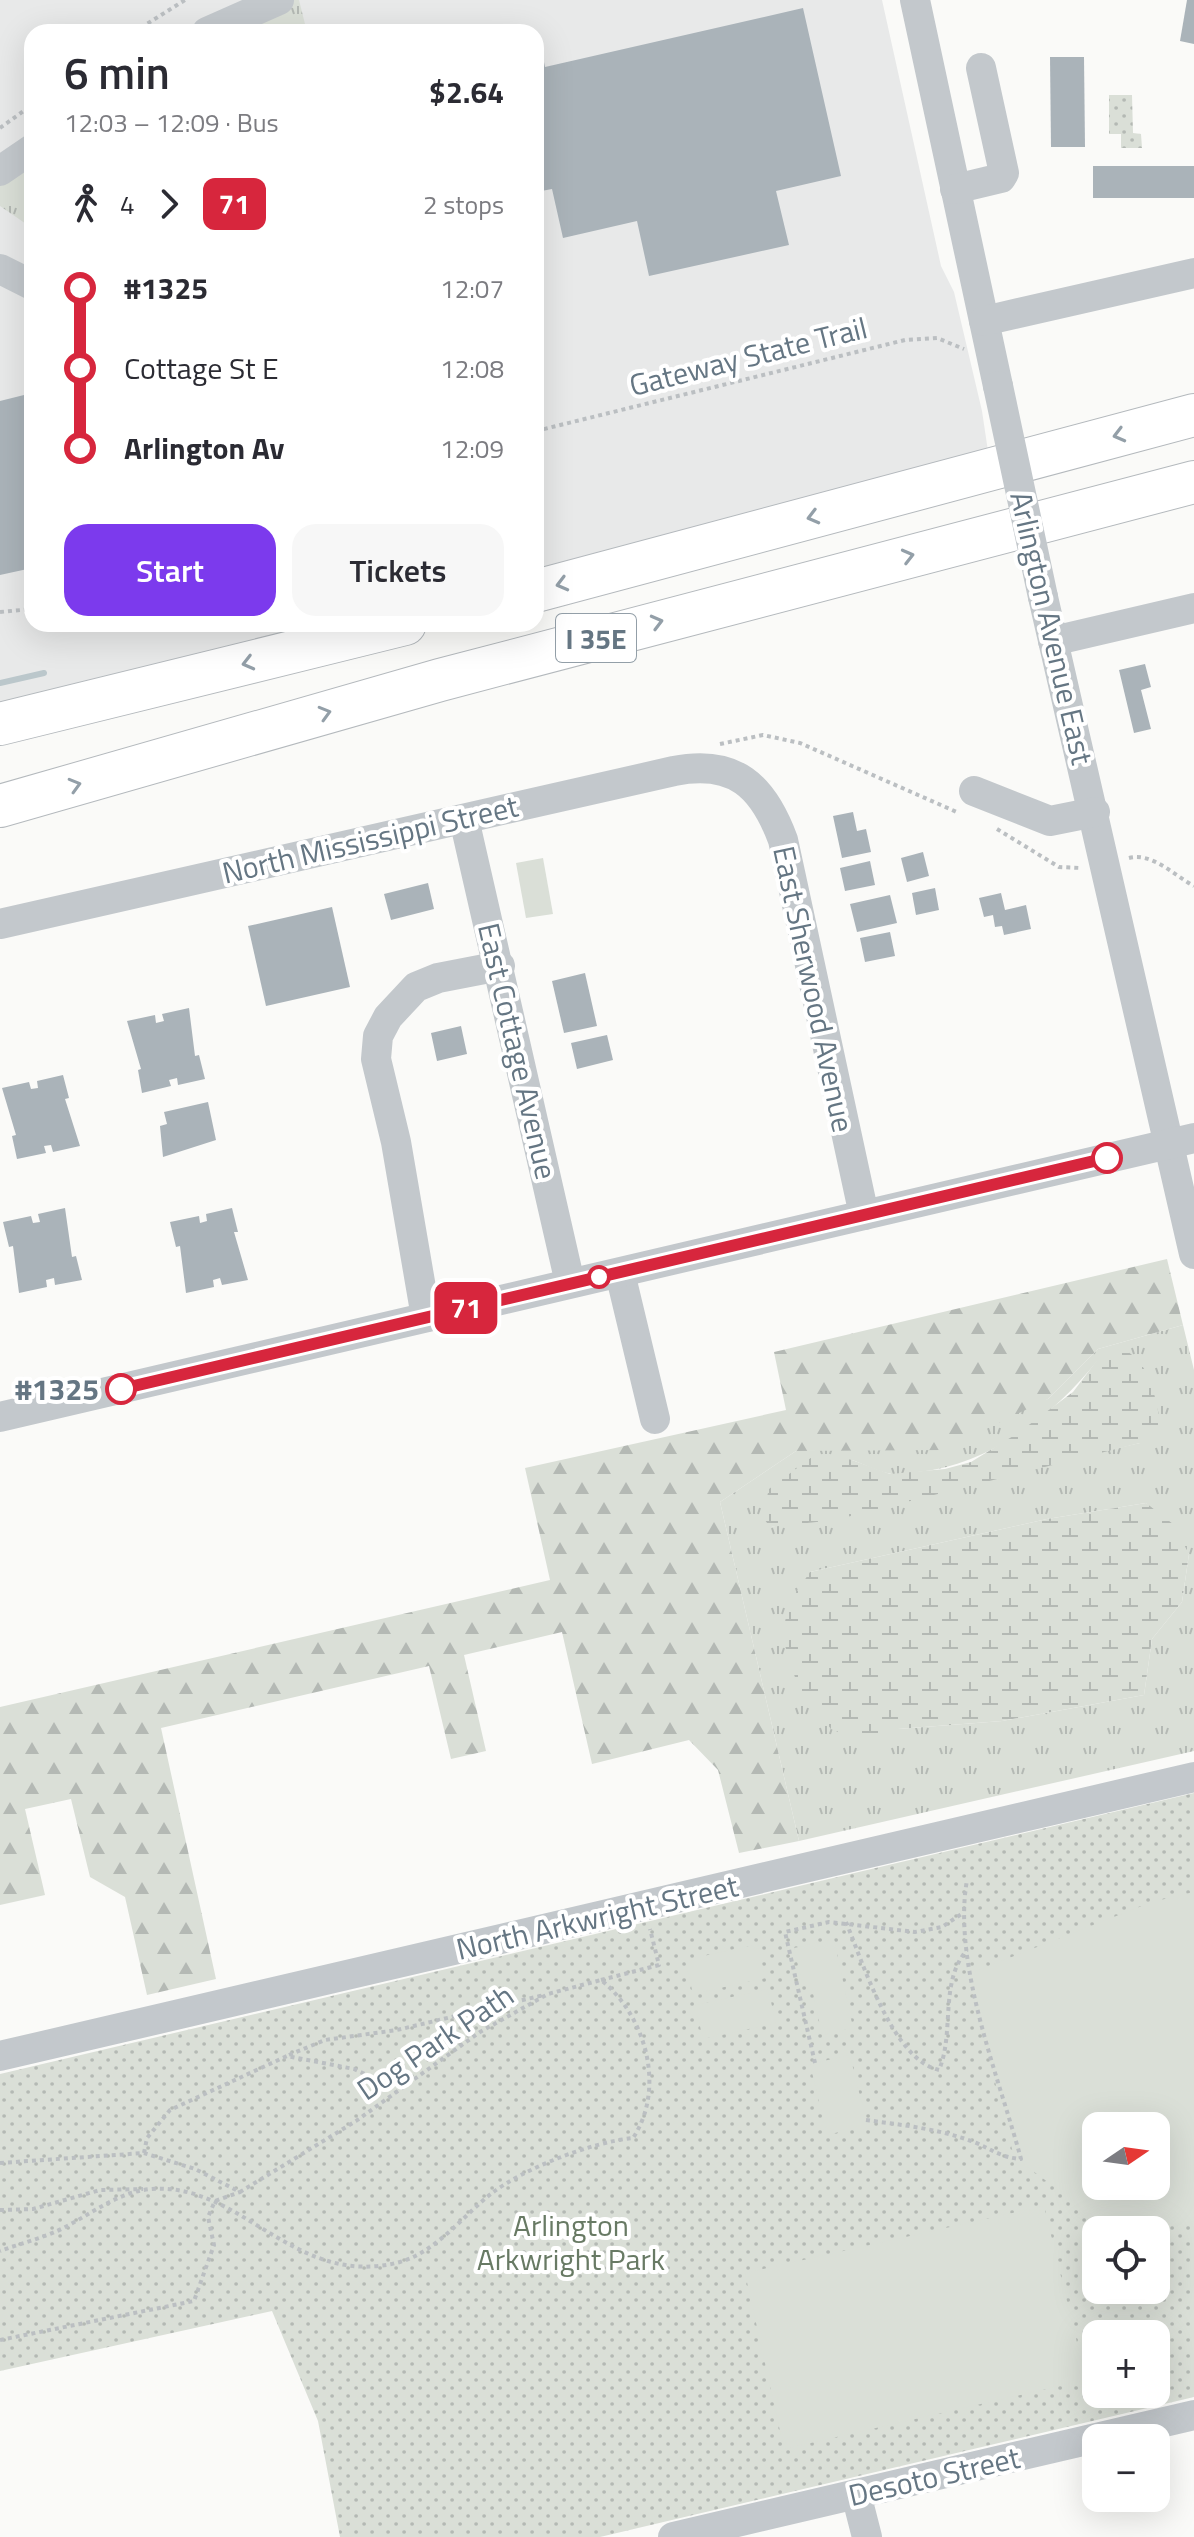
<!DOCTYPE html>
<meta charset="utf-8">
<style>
:root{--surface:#fff;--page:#f7f7f7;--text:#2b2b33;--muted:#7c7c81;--accent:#7c3aed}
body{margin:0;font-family:"Titillium Web",sans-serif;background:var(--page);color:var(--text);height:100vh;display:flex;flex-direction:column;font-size:30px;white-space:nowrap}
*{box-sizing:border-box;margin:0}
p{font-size:26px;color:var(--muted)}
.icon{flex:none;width:44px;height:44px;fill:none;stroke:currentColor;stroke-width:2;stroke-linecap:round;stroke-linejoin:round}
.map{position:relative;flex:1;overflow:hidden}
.side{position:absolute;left:24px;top:24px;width:520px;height:608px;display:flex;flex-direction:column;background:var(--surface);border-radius:24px;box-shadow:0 8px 32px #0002}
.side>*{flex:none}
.badge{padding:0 16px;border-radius:12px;font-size:28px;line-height:52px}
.needle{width:52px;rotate:77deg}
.fabs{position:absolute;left:1082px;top:2112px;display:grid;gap:16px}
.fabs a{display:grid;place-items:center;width:88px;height:88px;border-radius:16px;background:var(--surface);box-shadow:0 8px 32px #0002;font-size:40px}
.map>.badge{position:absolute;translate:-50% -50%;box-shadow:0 0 0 4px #fff}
.legs{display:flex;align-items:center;gap:12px;height:88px;padding:0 40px;font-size:26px}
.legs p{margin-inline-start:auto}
.summary{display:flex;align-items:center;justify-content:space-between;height:136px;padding:0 40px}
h1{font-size:44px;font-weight:600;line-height:60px}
.button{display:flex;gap:16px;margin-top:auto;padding:16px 40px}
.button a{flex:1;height:92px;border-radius:24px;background:var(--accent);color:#fff;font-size:32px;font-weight:600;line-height:92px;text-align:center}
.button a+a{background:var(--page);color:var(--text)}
ul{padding:0 40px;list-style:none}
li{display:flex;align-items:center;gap:28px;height:80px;font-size:30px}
li i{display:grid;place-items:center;width:12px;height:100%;margin:0 10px;background:currentColor}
li i::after{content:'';width:20px;height:20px;margin:-10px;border:6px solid;border-radius:50%;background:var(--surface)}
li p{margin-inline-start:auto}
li:first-child i{background:linear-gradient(#0000 50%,currentColor 0)}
li:last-child i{background:linear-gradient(currentColor 50%,#0000 0)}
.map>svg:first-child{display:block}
</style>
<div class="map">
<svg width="1194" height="2537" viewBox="0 0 1194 2537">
<defs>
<pattern id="grass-tufts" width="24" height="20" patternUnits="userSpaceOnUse" patternTransform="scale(2)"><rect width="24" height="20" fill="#dadfd7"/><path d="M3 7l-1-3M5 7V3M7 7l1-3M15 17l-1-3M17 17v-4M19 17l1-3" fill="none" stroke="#b4b9b4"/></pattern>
<pattern id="forest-firs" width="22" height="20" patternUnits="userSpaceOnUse" patternTransform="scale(2)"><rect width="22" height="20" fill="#dadfd7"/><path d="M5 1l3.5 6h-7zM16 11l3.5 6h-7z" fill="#b4b9b4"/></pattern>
<pattern id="wetland-marsh" width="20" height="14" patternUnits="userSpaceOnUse" patternTransform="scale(2)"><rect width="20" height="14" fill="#dadfd7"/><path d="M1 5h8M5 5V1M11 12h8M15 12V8" fill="none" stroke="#b4b9b4"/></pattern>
<pattern id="park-dots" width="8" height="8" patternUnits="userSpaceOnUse" patternTransform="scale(2)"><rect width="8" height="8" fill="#dadfd7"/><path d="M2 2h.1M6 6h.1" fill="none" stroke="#b4b9b4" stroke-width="1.8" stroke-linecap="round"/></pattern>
</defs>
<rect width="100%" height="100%" fill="#fafaf8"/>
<path fill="#e8e9e9" d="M 0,0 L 882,0 L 941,266 L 954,292 L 982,411 L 989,458 L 536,582 L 536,32 L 32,32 L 32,624 L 377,624 L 0,721 Z"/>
<g fill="url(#grass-tufts)" fill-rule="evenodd">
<path d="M 279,0 L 299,0 L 307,32 L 207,32 Z"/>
<path d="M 32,149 L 32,228 L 0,206 L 0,171 Z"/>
<path d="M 1183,1325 L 1194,1370 L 1194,1751 L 799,1841 L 720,1502 L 796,1451 L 860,1448 L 1048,1399 L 1098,1349 ZM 1098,1360 L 1140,1443 L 771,1527 L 852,1460 C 863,1464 875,1470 887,1473 C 896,1476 908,1473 918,1472 C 990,1465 1054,1415 1098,1360 ZM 1146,1503 L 1189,1554 L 1182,1602 L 1152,1639 L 1144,1695 L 1002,1721 L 898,1729 L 810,1572 L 1047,1519 Z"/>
</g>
<path fill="url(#forest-firs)" d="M 1167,1259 L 1183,1325 L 1098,1349 L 1048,1399 L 943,1450 L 796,1451 L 720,1502 L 799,1841 L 739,1853 L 718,1770 L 689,1740 L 592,1764 L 562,1632 L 464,1655 L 486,1751 L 451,1759 L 429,1666 L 161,1728 L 216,1979 L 147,1995 L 125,1897 L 90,1877 L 71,1799 L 25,1809 L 45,1895 L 0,1905 L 0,1707 L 550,1580 L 525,1468 L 786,1410 L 774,1352 Z"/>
<g fill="url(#wetland-marsh)">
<path d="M 1125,1350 C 1153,1366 1155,1400 1162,1429 L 1140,1443 L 835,1520 L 770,1527 L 762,1516 L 769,1489 L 812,1457 L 825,1454 L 852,1460 L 890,1474 L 945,1469 L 971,1462 L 1018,1433 L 1073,1392 L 1098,1359 Z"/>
<path d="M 1146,1503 L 1173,1524 L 1189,1554 L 1182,1602 L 1152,1639 L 1144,1695 L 1002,1721 L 898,1729 L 870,1745 L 831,1729 L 798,1687 L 782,1636 L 789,1603 L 810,1572 L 1047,1519 Z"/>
</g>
<g fill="url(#park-dots)" fill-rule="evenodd">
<path d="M 1109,95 L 1132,95 L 1133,133 L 1141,134 L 1142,148 L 1121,148 L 1121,134 L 1109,134 Z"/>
<path d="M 1194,1793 L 1194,2397 L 600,2537 L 340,2537 L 318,2421 L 272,2311 L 0,2371 L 0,2074 ZM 1096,2126 L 1156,2126 L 1156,2186 L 1096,2186 ZM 1096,2230 L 1156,2230 L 1156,2290 L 1096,2290 ZM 1096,2334 L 1156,2334 L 1156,2394 L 1096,2394 Z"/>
</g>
<g fill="#dadfd7" fill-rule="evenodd">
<path d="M 543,858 L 553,914 L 526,918 L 516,863 Z"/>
<path d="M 1194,1892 L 1194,2221 L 1139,2230 L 1091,2214 L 1014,2157 L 968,1974 L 1152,1902 ZM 1156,2126 L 1156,2186 L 1096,2186 L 1096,2126 Z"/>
<path d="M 834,1939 L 853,2028 L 822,2035 L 812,1988 L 802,1982 L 794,1948 Z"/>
<path d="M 758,1944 L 765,1978 L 693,1994 L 685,1960 Z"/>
<path d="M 768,1989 L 776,2023 L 703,2039 L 695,2005 Z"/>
<path d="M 850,2055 L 867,2125 L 827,2135 L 810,2064 Z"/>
<path d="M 1044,2206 L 1086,2380 L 784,2449 L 745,2273 Z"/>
</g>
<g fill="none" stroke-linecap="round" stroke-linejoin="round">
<path stroke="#bbc7cb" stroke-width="6" d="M 0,683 L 44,673"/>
</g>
<g fill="#aab3b9">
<path d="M 1187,0 L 1194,0 L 1194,44 L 1180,41 Z"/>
<path d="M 803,8 L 841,176 L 776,191 L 789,245 L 649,276 L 637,221 L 563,238 L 552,189 L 536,192 L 536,59 L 543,57 L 545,67 Z"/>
<path d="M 1050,57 L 1084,57 L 1085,147 L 1051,147 Z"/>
<rect x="1093" y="166" width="101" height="32"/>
<path d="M 32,393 L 32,568 L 0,575 L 0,401 Z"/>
<path d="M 1145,664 L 1151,687 L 1141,690 L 1151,729 L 1134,733 L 1119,670 Z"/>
<path d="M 853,812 L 857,831 L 866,829 L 871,852 L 842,858 L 833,816 Z"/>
<path d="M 923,852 L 929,876 L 907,882 L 901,858 Z"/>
<path d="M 870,861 L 875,885 L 845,891 L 840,868 Z"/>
<path d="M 428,883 L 434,909 L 391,920 L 384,894 Z"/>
<path d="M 935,888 L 939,910 L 916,915 L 912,893 Z"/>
<path d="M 1001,893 L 1005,910 L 1026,905 L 1031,929 L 1004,935 L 1002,926 L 995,927 L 993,915 L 984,917 L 979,898 Z"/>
<path d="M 890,895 L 897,923 L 857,932 L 850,904 Z"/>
<path d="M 332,907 L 350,987 L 266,1006 L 248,926 Z"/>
<path d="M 890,932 L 895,956 L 865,962 L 860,938 Z"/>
<path d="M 585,973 L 597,1026 L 564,1033 L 552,981 Z"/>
<path d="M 189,1008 L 195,1056 L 199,1055 L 205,1079 L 178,1085 L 177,1078 L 169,1080 L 171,1086 L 142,1093 L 138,1070 L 141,1069 L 127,1021 L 155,1015 L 156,1023 L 164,1021 L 162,1014 Z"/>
<path d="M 461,1026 L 467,1054 L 437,1061 L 431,1033 Z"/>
<path d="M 607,1035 L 613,1060 L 577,1069 L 571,1043 Z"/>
<path d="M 63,1075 L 69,1098 L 65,1099 L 80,1146 L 53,1152 L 51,1145 L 44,1146 L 46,1153 L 17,1159 L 12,1136 L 16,1135 L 2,1088 L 29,1082 L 31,1089 L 38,1088 L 37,1081 Z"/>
<path d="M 208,1102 L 216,1140 L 163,1157 L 160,1126 L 167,1124 L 164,1112 Z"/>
<path d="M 65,1208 L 72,1257 L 76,1256 L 82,1280 L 55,1285 L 54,1278 L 46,1280 L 47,1287 L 19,1293 L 13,1246 L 9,1247 L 3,1222 L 31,1216 L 33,1223 L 40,1222 L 38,1214 Z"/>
<path d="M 232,1208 L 238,1232 L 234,1232 L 248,1280 L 222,1285 L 220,1278 L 213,1280 L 214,1287 L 186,1293 L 180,1246 L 176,1247 L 170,1222 L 199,1216 L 200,1223 L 207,1221 L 206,1214 Z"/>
</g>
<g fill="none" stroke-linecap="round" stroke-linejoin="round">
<g stroke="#b4b9bd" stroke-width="44">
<g id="highway">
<path d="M 536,591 L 1194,415"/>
<path d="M 0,724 L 405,624"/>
<path d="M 0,806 L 440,680 L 1194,482"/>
</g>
</g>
<g stroke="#bbbfc2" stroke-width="4" stroke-dasharray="4 4" stroke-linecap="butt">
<path d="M 134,32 L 185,0"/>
<path d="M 0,128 L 32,105"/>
<path d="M 536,431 L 905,340 L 937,338 L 964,349"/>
<path d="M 0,612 L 32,609"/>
<path d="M 720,744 L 763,735 L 800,743 L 959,813"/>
<path d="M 997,829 L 1059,867 L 1081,868"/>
<path d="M 1129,858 C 1152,852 1175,876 1194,886"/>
<path d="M 846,1922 C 863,1963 893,2060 939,2070 C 955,2032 939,1982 967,1950"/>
<path d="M 601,1980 L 659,1965 L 650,1929"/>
<path d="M 289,2055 L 325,2040 L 397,2030 L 544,1995"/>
<path d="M 815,2063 L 785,1932 L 829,1922 L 915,1932 L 942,1927 L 963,1913"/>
<path d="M 866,2120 C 902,2125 940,2129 974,2142 C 991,2149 1002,2158 1021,2159 C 999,2077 952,1964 967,1880"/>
<path d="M 144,2153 L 147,2138 L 170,2110 L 287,2056 L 354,2069 L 397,2089"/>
<path d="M 0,2163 L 144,2153 L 195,2169 L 240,2192 L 356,2121 L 480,2032 L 548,1994 L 601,1980 C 646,2016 666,2088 633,2138 C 592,2142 525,2168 492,2193 C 464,2215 436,2252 400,2262 C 294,2290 243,2182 151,2189 C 116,2192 88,2217 57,2231 C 39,2239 19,2244 0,2251"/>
<path d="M 0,2210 L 33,2209 L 100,2190 L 143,2189"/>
<path d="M 0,2340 L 194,2301 L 214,2245 L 208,2217 L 215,2201 L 240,2192"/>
</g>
<g stroke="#c3c8cc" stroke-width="30">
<path d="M 915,0 L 998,386"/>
<path d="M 207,32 L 279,0"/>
<path d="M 0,171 L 32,149"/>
<path d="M 955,189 L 1001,178 L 1004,173 L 981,68"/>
<path d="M 0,269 L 32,285"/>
<path d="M 984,321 L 1194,273"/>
<path d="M 1043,597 L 1194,1254"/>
<path d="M 1053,641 L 1194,608"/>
<path d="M 974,791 L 1050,821 L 1095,812"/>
<path d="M 464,819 L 570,1283"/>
<path d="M 0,924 L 674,771 C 735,759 763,786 783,840 L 864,1215"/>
<path d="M 620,1273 L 655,1419"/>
<path d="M 426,1317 L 396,1142 L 376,1059 L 378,1036 L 388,1017 L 416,987 L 438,978 L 500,966"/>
<path d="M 0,1417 L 1194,1138"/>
<path d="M 0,2056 L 1194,1777"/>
<path d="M 856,2494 L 867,2537"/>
<path d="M 673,2537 L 1194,2415"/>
</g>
<use href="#highway" stroke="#fff" stroke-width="42"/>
<path stroke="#c3c8cc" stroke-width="30" d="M 998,386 L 1043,597"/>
</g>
<defs><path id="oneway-chevron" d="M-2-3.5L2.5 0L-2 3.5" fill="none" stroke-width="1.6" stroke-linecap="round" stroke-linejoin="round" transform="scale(2)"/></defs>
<g stroke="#939fa8">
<use href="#oneway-chevron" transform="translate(1119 435) rotate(165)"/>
<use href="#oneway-chevron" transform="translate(813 517) rotate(165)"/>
<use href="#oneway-chevron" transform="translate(908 556) rotate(-14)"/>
<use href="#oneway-chevron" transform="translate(562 584) rotate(165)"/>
<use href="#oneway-chevron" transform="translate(657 622) rotate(-15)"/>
<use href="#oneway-chevron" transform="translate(248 663) rotate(166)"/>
<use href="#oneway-chevron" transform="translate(325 713) rotate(-16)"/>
<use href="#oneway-chevron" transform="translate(75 785) rotate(-16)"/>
</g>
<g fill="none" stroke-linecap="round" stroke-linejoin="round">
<g stroke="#fff" stroke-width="18">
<path id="line-1" d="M 121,1389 L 1107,1158"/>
</g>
<use href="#line-1" stroke="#d7263d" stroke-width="12"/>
</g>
<g fill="#fff" stroke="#d7263d" stroke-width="4">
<circle cx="1107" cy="1158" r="14"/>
<circle cx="599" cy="1277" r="10"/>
<circle cx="121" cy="1389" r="14"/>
</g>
<g text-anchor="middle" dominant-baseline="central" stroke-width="8" stroke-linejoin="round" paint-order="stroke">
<rect fill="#fff" stroke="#939fa8" stroke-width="2" x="556" y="614" width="80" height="48" rx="6"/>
<g font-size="28" font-weight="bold" fill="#657683">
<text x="596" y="638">I 35E</text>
</g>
<g font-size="30" fill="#657683" stroke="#fff">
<text transform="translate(748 356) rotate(-14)">Gateway State Trail</text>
<text transform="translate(1052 628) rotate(77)">Arlington Avenue East</text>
<text transform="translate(370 839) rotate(-13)">North Mississippi Street</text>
<text transform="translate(814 989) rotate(78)">East Sherwood Avenue</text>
<text transform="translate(518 1051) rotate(77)">East Cottage Avenue</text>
<text transform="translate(597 1917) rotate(-13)">North Arkwright Street</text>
<text transform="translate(435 2042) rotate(-34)">Dog Park Path</text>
<text transform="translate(934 2476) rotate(-13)">Desoto Street</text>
</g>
<g font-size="30" font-weight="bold" fill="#657683" stroke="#fff" text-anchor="end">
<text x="99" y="1389">#1325</text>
</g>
<g font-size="30" fill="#687a64" stroke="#fff">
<text x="571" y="2225">Arlington<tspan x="571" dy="34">Arkwright Park</tspan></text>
</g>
</g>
</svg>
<div class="fabs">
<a><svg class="needle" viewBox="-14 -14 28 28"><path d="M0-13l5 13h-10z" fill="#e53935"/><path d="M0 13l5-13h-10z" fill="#7c7c81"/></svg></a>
<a><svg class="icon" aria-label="locate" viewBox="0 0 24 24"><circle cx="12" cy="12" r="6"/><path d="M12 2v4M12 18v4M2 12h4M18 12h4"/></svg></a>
<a>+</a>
<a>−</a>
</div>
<b class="badge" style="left:466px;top:1308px;background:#d7263d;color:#fff">71</b>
<section class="side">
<div class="summary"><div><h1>6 min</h1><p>12:03 – 12:09 · Bus</p></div><b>$2.64</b></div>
<div class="legs"><svg class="icon" aria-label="walk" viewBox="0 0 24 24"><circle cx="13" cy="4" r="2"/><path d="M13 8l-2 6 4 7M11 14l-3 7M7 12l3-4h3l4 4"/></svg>4<svg class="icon" aria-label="forward" viewBox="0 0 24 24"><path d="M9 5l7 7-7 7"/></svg><b class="badge" style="background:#d7263d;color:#fff">71</b><p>2 stops</p></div>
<ul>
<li><i style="color:#d7263d"></i><b>#1325</b><p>12:07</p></li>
<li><i style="color:#d7263d"></i><span>Cottage St E</span><p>12:08</p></li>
<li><i style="color:#d7263d"></i><b>Arlington Av</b><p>12:09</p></li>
</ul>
<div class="button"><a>Start</a><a>Tickets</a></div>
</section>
</div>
